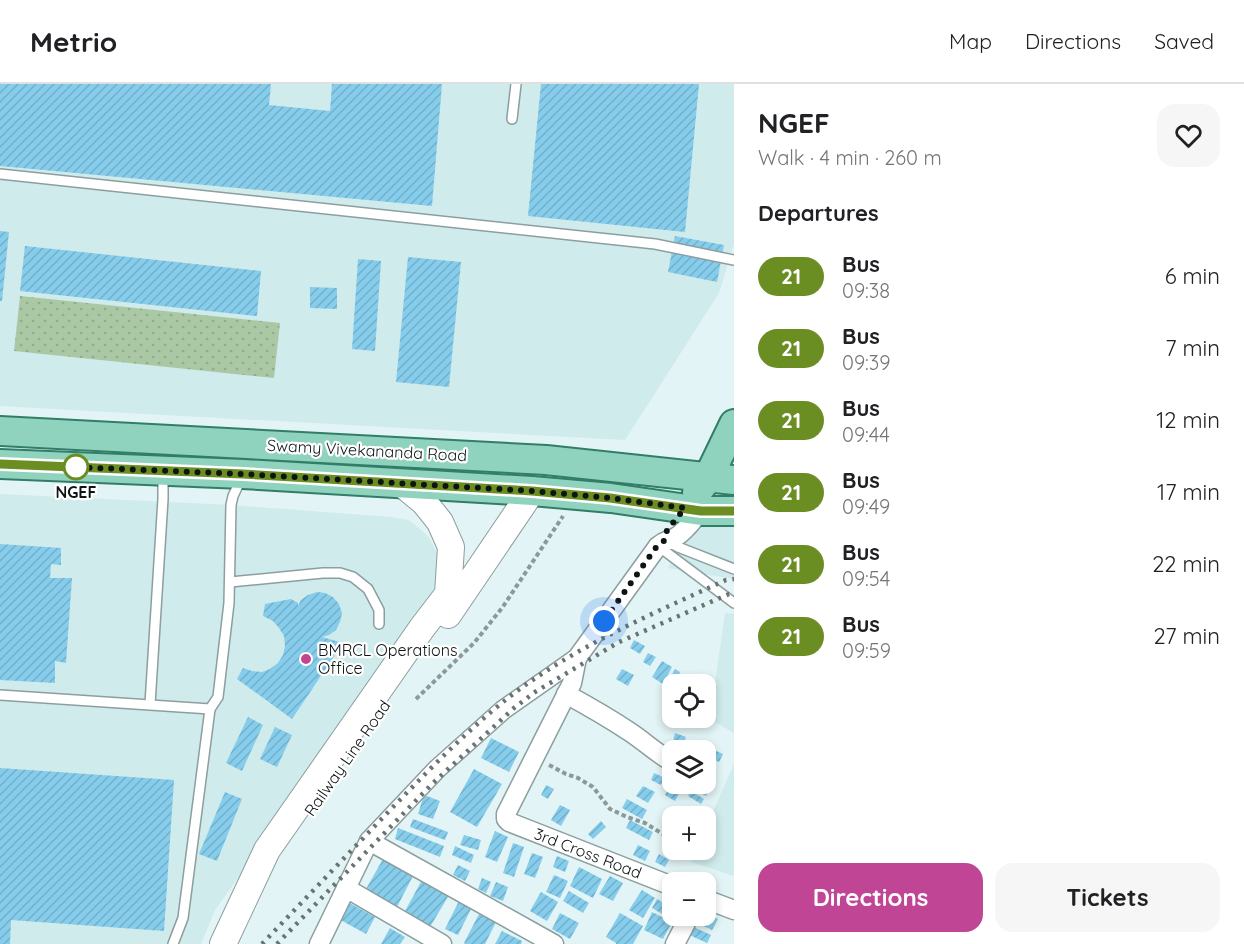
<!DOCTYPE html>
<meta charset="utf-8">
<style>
:root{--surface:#fff;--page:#f6f6f6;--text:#202124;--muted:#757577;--line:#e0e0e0;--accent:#c14595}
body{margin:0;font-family:Quicksand,sans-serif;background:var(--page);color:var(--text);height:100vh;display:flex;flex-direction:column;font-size:22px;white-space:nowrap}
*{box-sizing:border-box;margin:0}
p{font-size:20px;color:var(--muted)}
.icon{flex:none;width:33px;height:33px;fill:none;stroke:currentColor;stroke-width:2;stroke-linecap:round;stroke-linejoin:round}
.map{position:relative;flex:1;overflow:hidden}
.panel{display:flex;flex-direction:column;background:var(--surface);width:510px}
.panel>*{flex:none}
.badge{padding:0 12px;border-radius:20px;font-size:21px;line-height:39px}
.fabs{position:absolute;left:662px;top:590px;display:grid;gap:12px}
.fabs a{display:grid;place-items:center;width:54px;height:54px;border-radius:12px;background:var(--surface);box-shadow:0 3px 9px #0003;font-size:30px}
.you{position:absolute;width:30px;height:30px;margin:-15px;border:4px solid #fff;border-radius:50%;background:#1a73e8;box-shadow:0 0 0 9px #1a73e833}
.map>.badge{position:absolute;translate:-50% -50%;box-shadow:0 0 0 3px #fff}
h2{padding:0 24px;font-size:22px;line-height:54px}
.round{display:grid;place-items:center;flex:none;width:63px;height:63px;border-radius:18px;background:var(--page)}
.overview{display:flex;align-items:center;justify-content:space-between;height:102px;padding:0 24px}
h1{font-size:28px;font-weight:700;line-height:45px}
.cta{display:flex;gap:12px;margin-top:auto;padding:12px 24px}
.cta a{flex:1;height:69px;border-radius:18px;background:var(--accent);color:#fff;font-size:24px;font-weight:700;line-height:69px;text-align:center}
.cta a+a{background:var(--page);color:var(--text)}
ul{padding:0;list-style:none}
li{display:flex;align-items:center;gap:18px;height:72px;padding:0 24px}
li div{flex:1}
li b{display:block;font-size:22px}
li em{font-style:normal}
li .badge{min-width:66px;font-weight:700;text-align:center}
header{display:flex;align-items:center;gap:36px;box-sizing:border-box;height:84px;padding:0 30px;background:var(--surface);border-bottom:2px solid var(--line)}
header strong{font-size:28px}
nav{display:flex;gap:33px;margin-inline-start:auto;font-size:21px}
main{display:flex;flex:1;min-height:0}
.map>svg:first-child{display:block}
</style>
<header>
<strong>Metrio</strong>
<nav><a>Map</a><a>Directions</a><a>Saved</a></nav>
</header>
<main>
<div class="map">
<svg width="734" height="860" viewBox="0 0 734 860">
<defs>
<pattern id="grass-dots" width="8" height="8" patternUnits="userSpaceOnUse" patternTransform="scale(1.5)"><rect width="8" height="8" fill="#abc8a5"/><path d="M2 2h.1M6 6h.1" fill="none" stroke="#92ab8d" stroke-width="1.8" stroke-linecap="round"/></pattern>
<pattern id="building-hatch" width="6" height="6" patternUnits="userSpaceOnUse" patternTransform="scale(1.5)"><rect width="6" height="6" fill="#86cdec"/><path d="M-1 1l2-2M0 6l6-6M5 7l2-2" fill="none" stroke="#72afca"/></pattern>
</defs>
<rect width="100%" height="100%" fill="#e2f4f5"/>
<g fill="#cfebec">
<path d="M 0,0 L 734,0 L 734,160 L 719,209 L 625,356 L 0,322 Z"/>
<path d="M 0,410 L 231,421 L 391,433 L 409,436 L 428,452 L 437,469 L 443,495 L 438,516 L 215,826 L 201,860 L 0,860 Z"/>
<path d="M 692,437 L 734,441 L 734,495 L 668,484 Z"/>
<path d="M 725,529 L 734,530 L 734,649 L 710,635 Z"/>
<path d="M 734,680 L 734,792 L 691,778 L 697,765 L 705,765 L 705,746 Z"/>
</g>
<path fill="url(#grass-dots)" d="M 20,212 L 280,239 L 274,294 L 14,267 Z"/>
<g fill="url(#building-hatch)">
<path d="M 0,0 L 271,0 L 269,21 L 330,27 L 332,0 L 442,0 L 432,122 L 0,82 Z"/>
<path d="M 541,0 L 699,0 L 685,148 L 528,132 Z"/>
<path d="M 0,147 L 9,148 L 2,217 L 0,217 Z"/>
<path d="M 675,152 L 724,161 L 717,198 L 668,188 Z"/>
<path d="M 25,162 L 261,187 L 257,232 L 20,207 Z"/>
<path d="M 408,173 L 461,178 L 449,303 L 396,298 Z"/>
<path d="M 358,175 L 381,177 L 375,267 L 352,265 Z"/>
<path d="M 310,203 L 337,204 L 337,225 L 310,224 Z"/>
<path d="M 0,460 L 61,464 L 61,481 L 51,480 L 50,494 L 72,494 L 66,579 L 55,577 L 55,599 L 0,596 Z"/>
<path d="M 317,508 L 325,509 L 333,513 L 339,520 L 342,529 L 340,538 L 336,546 L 329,551 L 322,553 L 343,559 L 292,635 L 237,595 L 243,584 L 252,587 L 262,588 L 270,585 L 278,579 L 283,571 L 285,562 L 284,552 L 279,544 L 273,537 L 263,532 L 265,520 L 291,515 L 298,519 L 298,522 L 301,516 L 308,511 Z"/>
<path d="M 634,556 L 645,562 L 640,570 L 630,564 Z"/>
<path d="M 648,569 L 656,573 L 650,582 L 643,578 Z"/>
<path d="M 662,577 L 672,583 L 663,600 L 652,593 Z"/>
<path d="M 622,585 L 634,591 L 628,602 L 616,595 Z"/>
<path d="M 675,585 L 680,588 L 671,604 L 666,601 Z"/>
<path d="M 248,633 L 263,641 L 242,687 L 226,679 Z"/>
<path d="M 275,643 L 292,651 L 277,683 L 260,675 Z"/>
<path d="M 675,649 L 686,653 L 683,661 L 673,657 Z"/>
<path d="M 491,654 L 519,668 L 509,688 L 481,674 Z"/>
<path d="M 710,664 L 723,670 L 719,678 L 707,672 Z"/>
<path d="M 0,684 L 174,696 L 164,847 L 11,836 L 10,860 L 0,860 Z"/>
<path d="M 474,685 L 502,700 L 477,743 L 450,728 Z"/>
<path d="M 654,689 L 665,694 L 661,701 L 651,696 Z"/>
<path d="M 705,697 L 712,701 L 706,712 L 694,705 L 697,699 L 705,699 Z"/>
<path d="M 671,699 L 682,704 L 675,717 L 665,711 Z"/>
<path d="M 546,701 L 554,705 L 548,715 L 541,711 Z"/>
<path d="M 643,702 L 655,708 L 648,719 L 636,712 Z"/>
<path d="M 691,707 L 704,715 L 701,720 L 688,712 Z"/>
<path d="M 225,708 L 242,715 L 217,777 L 199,770 Z"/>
<path d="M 424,711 L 440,717 L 433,735 L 418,730 Z"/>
<path d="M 627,715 L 647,726 L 642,735 L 622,724 Z"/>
<path d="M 560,721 L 570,726 L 561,742 L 551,736 Z"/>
<path d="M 673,723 L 690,732 L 675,732 L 669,729 Z"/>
<path d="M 413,735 L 448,748 L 445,756 L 410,743 Z"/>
<path d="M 630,736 L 653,748 L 649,756 L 626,744 Z"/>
<path d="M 601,737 L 606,743 L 593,755 L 588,750 Z"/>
<path d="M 398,744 L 444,762 L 440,773 L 395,755 Z"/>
<path d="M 495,747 L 508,753 L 497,778 L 485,773 Z"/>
<path d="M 464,751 L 481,756 L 478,766 L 460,761 Z"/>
<path d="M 513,759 L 524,763 L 514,793 L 503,789 Z"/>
<path d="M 638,761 L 650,767 L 645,777 L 633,771 Z"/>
<path d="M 455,762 L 474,771 L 471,779 L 452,771 Z"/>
<path d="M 532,769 L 543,773 L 535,794 L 524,790 Z"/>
<path d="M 659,770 L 669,776 L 665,783 L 655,778 Z"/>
<path d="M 557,772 L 569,777 L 565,788 L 553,783 Z"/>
<path d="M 383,775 L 413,792 L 397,823 L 366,805 Z"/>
<path d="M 458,781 L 470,787 L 465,797 L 453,791 Z"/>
<path d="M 579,783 L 602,795 L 593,814 L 570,802 Z"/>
<path d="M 554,791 L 568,797 L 560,814 L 546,808 Z"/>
<path d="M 610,792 L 623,799 L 613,817 L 599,810 Z"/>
<path d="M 482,794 L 491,798 L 486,809 L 478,805 Z"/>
<path d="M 422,796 L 449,811 L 430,843 L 404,829 Z"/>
<path d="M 496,798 L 508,803 L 503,817 L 490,812 Z"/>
<path d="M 642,806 L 655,814 L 643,834 L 629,826 Z"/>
<path d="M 569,807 L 589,819 L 583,829 L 563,817 Z"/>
<path d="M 541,808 L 558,818 L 547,837 L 530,827 Z"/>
<path d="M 657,815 L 672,824 L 672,831 L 674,831 L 671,835 L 652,824 Z"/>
<path d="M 346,817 L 375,833 L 366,850 L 337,834 Z"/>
<path d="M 459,817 L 472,823 L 458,851 L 445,845 Z"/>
<path d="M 652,828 L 672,838 L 663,855 L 644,846 Z"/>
<path d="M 560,829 L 579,839 L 570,855 L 552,845 Z"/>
<path d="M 620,829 L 643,842 L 633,860 L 616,860 L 616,859 L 606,853 Z"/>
<path d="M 705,829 L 718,835 L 712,846 L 693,837 L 695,831 L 705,831 Z"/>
<path d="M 479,830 L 496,838 L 485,860 L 465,860 L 464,859 Z"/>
<path d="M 689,841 L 711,851 L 707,859 L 685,849 Z"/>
<path d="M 390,844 L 405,853 L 400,860 L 381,860 Z"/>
<path d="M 502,847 L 522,857 L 521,860 L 495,860 Z"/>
</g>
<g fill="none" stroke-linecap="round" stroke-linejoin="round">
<g stroke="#8d9e9f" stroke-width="12">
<g id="lane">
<path d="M 512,35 L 516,0"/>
<path d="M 0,90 L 655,160 L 734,176"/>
<path d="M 667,457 L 678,463 L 734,485"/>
<path d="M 658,462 L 734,519"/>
<path d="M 230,498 L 323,489 L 340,489 L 353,493 L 368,505 L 379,526 L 379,540"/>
<path d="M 0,611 L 210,625 L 218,613 L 229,519 L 231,421 L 233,412 L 242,393"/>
<path d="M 150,620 L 163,415 L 163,389"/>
<path d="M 173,860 L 183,834 L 210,625"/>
</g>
</g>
<g stroke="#8d9e9f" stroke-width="21">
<g id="street">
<path d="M 577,574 L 572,599 L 506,730 L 506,735 L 509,738 L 672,802"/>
<path d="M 566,610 C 588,622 609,634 630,648 C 645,658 655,668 672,678"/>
<path d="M 369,757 L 554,860"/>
<path d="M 346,804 L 442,860"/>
<path d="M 705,815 L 734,826"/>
<path d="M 319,860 L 369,757 L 437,685 L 503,626 L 577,574 L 658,462 C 665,456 668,457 676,453 C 686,447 694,435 701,427"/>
<path d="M 675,860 L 690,831"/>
</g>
</g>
<g stroke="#8d9e9f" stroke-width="28">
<g id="secondary">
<path d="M 448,531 L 532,407"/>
<path d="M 223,860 L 267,766 L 422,544 L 448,510 L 451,463 L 440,438 L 424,418 L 402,400"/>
</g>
</g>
<g stroke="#327d67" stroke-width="32">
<g id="primary">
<path d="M 0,347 L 546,376 L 734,396"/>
<path d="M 0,380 L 243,390 L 532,407 L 611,414 L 701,427 L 734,427"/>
<path d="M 697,408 L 708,394 L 734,340"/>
</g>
</g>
<g stroke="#8c999a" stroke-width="4" stroke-dasharray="4.5 3" stroke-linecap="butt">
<path d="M 416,615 L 474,559 L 502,524 L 563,432"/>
<path d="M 549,681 L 566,690 L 578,694 L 593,703 L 610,725 L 627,733 L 645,739 L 666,752"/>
</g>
<use href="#lane" stroke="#fff" stroke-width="9"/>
<use href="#street" stroke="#fff" stroke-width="18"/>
<use href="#secondary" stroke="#fff" stroke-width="26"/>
<use href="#primary" stroke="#8fd3be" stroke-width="28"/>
<g stroke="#687373" stroke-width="4.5" stroke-dasharray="3 6" stroke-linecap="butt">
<path d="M 262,860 C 305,815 348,770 391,725 C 431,684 471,642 517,607 C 581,560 654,529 726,496 L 734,495"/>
<path d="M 277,860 L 432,700 L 514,624 L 535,608 L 619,558 L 729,510 L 734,509"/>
</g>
</g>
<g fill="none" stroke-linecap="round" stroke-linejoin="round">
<g stroke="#fff" stroke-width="14">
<path id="line" d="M 0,380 L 243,390 L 532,407 L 610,414 L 701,427 L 734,427"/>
</g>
<use href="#line" stroke="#6b8e23" stroke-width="9"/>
<path stroke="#0e1414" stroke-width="6" stroke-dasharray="0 10.8" d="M 76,383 L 72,383 L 243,390 L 532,407 L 610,414 L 685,424 L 667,446 L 665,456 L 657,462 L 604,537"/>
</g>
<circle fill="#fff" stroke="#6b8e23" stroke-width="3" cx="76" cy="383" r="12"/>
<circle fill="#c14595" stroke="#fff" stroke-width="2" cx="306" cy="575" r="6"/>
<g text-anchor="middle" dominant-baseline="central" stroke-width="4.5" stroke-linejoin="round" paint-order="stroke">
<g font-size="16" fill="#0e1414" stroke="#fff">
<text transform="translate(367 366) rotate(3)">Swamy Vivekananda Road</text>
<text transform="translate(347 674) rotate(-55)">Railway Line Road</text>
<text transform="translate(588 769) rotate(21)">3rd Cross Road</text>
</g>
<g font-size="16" font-weight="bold" fill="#0e1414" stroke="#fff">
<text x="76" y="408">NGEF</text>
</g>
<g font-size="16" fill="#0e1414" stroke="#fff" text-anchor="start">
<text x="318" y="566">BMRCL Operations<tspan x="318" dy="18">Office</tspan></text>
</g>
</g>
</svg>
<div class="fabs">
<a><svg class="icon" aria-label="locate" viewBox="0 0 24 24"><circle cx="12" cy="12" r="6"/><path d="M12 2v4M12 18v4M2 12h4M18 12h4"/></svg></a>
<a><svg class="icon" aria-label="layers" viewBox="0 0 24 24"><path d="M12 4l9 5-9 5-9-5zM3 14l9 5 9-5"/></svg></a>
<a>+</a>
<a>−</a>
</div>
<div class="you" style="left:604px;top:537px"></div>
</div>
<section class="panel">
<div class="overview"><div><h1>NGEF</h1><p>Walk · 4 min · 260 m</p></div><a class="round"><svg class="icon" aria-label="heart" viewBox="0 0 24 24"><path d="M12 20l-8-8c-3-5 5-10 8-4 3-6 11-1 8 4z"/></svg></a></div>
<h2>Departures</h2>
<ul>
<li><span class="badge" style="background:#6b8e23;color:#fff">21</span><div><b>Bus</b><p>09:38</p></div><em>6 min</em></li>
<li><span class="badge" style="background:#6b8e23;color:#fff">21</span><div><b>Bus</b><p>09:39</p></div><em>7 min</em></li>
<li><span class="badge" style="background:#6b8e23;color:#fff">21</span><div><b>Bus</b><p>09:44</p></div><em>12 min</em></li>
<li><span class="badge" style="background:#6b8e23;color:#fff">21</span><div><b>Bus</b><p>09:49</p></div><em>17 min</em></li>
<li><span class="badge" style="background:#6b8e23;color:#fff">21</span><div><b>Bus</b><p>09:54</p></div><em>22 min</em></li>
<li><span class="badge" style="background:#6b8e23;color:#fff">21</span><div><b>Bus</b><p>09:59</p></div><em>27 min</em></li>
</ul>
<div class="cta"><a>Directions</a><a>Tickets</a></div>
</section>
</main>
